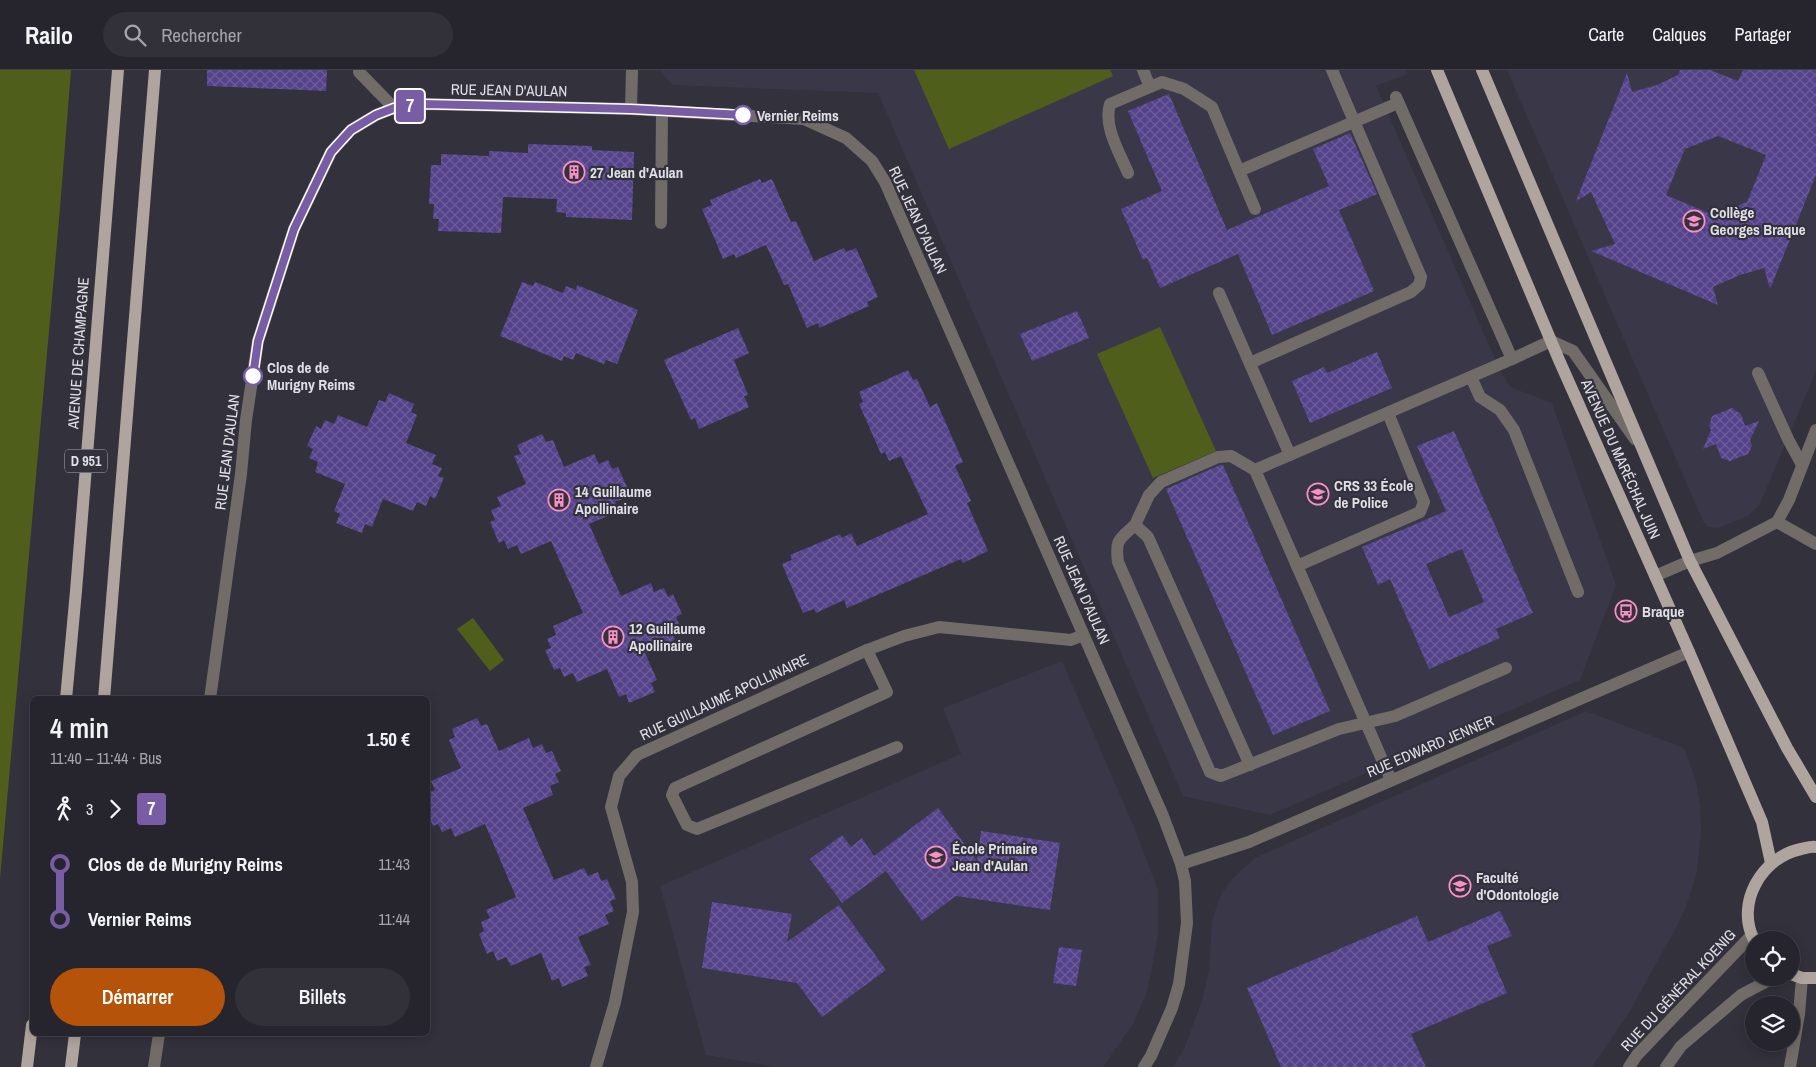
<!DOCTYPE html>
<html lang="fr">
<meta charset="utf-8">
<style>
:root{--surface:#26252d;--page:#323139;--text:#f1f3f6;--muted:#a4a5aa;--line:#424249;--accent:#b45309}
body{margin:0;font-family:"Archivo Narrow",sans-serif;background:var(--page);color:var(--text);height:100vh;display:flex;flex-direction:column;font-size:19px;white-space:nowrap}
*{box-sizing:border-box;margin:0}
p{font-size:16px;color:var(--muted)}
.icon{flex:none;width:28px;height:28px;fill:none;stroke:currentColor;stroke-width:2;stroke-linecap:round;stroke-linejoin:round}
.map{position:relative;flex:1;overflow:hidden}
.drawer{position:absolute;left:30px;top:626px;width:400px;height:340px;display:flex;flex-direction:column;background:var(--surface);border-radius:8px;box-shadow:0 2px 12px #0003,0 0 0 1px var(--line)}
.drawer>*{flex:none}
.badge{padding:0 10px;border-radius:4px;font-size:18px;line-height:32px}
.buttons{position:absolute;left:1745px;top:861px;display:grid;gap:10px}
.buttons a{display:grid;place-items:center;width:55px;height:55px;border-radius:50%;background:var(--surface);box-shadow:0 2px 12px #0003,0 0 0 1px var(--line);font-size:25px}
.map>.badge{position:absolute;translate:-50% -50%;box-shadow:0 0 0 2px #fff}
.legs{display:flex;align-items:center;gap:8px;height:55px;padding:0 20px;font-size:16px}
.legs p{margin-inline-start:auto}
.head{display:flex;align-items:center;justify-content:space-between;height:85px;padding:0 20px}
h1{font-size:28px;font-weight:600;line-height:38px}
.action{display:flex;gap:10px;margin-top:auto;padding:10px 20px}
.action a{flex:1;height:58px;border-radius:30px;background:var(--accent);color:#fff;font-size:20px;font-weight:600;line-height:58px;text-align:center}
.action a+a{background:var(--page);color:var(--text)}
ul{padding:0 20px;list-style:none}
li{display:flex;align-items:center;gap:18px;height:55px;font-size:19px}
li i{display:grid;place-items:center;width:8px;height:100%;margin:0 6px;background:currentColor}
li i::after{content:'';width:12px;height:12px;margin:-6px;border:4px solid;border-radius:50%;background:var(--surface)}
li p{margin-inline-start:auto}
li:first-child i{background:linear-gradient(#0000 50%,currentColor 0)}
li:last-child i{background:linear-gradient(currentColor 50%,#0000 0)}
header{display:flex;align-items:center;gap:30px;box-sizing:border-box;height:70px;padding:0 25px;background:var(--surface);border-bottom:1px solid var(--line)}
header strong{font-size:24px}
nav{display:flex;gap:28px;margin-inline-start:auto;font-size:18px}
.search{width:350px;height:45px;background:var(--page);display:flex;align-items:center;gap:12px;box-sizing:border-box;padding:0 18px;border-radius:28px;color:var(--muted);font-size:19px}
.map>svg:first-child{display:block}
</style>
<header>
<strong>Railo</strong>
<div class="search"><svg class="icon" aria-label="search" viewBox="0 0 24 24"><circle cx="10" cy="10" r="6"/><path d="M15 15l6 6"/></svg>Rechercher</div>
<nav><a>Carte</a><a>Calques</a><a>Partager</a></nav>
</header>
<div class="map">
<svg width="1816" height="997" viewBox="0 0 1816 997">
<defs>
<pattern id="building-cross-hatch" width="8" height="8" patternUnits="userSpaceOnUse" patternTransform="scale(1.25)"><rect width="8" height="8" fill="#54428a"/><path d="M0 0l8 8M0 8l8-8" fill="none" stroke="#6c5d9a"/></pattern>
</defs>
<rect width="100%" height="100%" fill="#33313c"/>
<g fill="#3a3749">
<path d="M 660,0 L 1406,0 L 1408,4 L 1376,16 L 1498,296 L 1510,317 L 1552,333 L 1616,515 L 1580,610 L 1270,745 L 1183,726 L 878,23 L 672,15 Z"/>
<path d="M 1507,0 L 1816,0 L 1816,301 L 1760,434 L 1748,446 L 1718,458 L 1708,457 L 1703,451 Z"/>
<path d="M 1062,591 L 1134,757 L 1158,820 L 1158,865 L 1147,922 L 1133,954 L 1103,997 L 777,997 L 706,985 L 660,816 L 961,684 L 943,638 Z"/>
<path d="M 1586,641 L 1684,678 L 1696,711 L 1700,735 L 1701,763 L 1697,802 L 1686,837 L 1676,858 L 1631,939 L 1592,997 L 1173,997 L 1184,979 L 1202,931 L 1209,900 L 1212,852 L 1217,835 L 1222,823 L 1232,809 L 1255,788 Z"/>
</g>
<g fill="#4f5f1b">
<path d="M 0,0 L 71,0 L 60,138 L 0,809 Z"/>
<path d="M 914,0 L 1110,0 L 1113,6 L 949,79 Z"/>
<path d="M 1160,257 L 1216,381 L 1153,408 L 1097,284 Z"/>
<path d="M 473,548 L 504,590 L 490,601 L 457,559 Z"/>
</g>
<g fill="url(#building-cross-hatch)" fill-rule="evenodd">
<path d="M 207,0 L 327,0 L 326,21 L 207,16 Z"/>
<path d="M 1680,0 L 1710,0 L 1738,11 L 1743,0 L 1816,0 L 1816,105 L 1770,219 L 1764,198 L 1740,205 L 1713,217 L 1718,235 L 1591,181 L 1615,174 L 1591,122 L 1576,131 L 1627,3 L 1632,22 L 1657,15 L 1678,5 ZM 1718,66 L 1766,85 L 1747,132 L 1713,145 L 1666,125 L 1685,79 Z"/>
<path d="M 1169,24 L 1227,160 L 1329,116 L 1313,79 L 1350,63 L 1377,124 L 1339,140 L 1374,221 L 1272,265 L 1238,184 L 1160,218 L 1147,188 L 1143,190 L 1121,139 L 1162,121 L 1128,41 Z"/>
<path d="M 528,74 L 592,76 L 592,80 L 634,82 L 632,150 L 566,147 L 566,143 L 556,142 L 557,129 L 503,127 L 501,163 L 438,161 L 439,149 L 433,149 L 434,134 L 429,134 L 431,95 L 441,95 L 441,84 L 489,86 L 489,81 L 528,83 Z"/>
<path d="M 760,109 L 762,113 L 772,109 L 791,152 L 796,151 L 814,191 L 844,178 L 846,182 L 856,178 L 878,227 L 867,232 L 869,236 L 819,258 L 818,253 L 807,258 L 788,214 L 784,215 L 766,175 L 736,188 L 734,184 L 723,189 L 702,139 L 712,135 L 710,130 Z"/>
<path d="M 522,212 L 533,216 L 535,212 L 563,223 L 566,216 L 576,220 L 577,215 L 638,240 L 617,294 L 606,290 L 604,294 L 576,283 L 573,290 L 564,286 L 562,291 L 500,266 Z"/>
<path d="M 1077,241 L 1089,268 L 1032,291 L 1020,264 Z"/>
<path d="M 738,258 L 749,283 L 734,290 L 748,325 L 744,326 L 749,337 L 699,359 L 695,348 L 691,350 L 664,290 Z"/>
<path d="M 1377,282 L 1392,318 L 1310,353 L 1292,311 L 1324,297 L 1327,303 Z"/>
<path d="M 908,300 L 913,310 L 917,309 L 930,337 L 937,333 L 963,392 L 955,396 L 971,431 L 967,433 L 988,481 L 963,493 L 961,489 L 847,538 L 844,530 L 816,543 L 814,539 L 803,543 L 782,494 L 792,490 L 790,485 L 840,464 L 842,468 L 851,463 L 857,476 L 928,444 L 901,386 L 889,391 L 885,382 L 881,384 L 859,334 L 863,332 L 859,322 Z"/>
<path d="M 389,323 L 414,334 L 411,342 L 417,345 L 406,373 L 436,385 L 432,394 L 442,398 L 438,406 L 444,408 L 435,429 L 430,426 L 426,436 L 417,432 L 413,441 L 383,429 L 372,457 L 365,454 L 362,463 L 336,453 L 340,444 L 334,441 L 345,414 L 315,402 L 318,392 L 309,388 L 313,379 L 307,376 L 316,356 L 321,359 L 325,350 L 334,354 L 338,345 L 367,357 L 379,330 L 385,332 Z"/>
<path d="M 1732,338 L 1741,344 L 1745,356 L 1759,351 L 1750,370 L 1752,376 L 1748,384 L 1730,391 L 1721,388 L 1716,374 L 1703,379 L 1711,360 L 1709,356 L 1712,346 Z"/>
<path d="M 1454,361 L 1533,543 L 1496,559 L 1500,568 L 1429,599 L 1390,509 L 1378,515 L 1362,477 L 1446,441 L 1417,376 ZM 1462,479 L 1484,532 L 1449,547 L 1426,494 Z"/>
<path d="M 542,364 L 546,372 L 553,370 L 564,397 L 594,384 L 599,394 L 608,390 L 612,399 L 618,397 L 627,417 L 621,419 L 625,428 L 615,432 L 619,441 L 589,454 L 621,526 L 651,513 L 654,522 L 664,518 L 668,527 L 673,524 L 682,544 L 676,547 L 680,556 L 671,560 L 675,570 L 645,583 L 657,610 L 651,613 L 655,622 L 629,633 L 626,624 L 619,627 L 607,599 L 577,612 L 573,603 L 564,607 L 560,598 L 554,600 L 545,580 L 551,578 L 547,569 L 556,565 L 553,556 L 583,543 L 551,471 L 521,484 L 517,475 L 508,479 L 504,470 L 499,473 L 490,452 L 495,450 L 491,440 L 501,436 L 497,427 L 526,414 L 514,386 L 521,384 L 517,375 Z"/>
<path d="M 1220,395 L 1223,395 L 1330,641 L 1273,665 L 1166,419 Z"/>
<path d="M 477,648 L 481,656 L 487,654 L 499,681 L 529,668 L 533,678 L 542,674 L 546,683 L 552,681 L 561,701 L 555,704 L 559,712 L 550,716 L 553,725 L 523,738 L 535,766 L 554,810 L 584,798 L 588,806 L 598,802 L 601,811 L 607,809 L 616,829 L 610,831 L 614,841 L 605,845 L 609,854 L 578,867 L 591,895 L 584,897 L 588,906 L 562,917 L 559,908 L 552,911 L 541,883 L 511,896 L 506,887 L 497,891 L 493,881 L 487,884 L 479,864 L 484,861 L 481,852 L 490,848 L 486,840 L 516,827 L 485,754 L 455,767 L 451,758 L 442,762 L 438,754 L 433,756 L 428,744 L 428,723 L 435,720 L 431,711 L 461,698 L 449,670 L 455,667 L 452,659 Z"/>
<path d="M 938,738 L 977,791 L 981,761 L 1060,773 L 1050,840 L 956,826 L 922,851 L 886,801 L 842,833 L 810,789 L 842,765 L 851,777 L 862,768 L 874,786 Z"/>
<path d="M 712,832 L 792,844 L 787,872 L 839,835 L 886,900 L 822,947 L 797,913 L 702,898 Z"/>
<path d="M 1500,841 L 1512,866 L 1487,876 L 1507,923 L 1411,964 L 1426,997 L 1281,997 L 1247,918 L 1417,846 L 1428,872 Z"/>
<path d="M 1059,877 L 1082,880 L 1076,916 L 1053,913 Z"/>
</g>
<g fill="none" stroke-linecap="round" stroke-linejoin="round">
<g stroke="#726c69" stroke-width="12">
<path d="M 359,2 L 394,38"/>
<path d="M 1150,17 L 1162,12 L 1184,19 L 1212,37 L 1255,139"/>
<path d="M 1396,27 L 1512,289 L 1551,271 L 1573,281 L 1635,369"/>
<path d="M 631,39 L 632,0"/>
<path d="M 1239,101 L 1398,33"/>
<path d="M 1128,103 C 1120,83 1103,57 1110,34 L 1150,17 L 1143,0"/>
<path d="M 661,153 L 662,41"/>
<path d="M 1219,223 L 1290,385"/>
<path d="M 1250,293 L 1411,222 L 1419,215 L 1421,207 L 1332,0"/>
<path d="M 1758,303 L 1788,369 L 1802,395"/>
<path d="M 1471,307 L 1480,327 L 1500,340 L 1514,360 L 1578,522"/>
<path d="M 1777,452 L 1816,474"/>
<path d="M 1135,455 C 1119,470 1115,469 1118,492 L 1210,702 L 1221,706 L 1339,659 L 1395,646 L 1506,598"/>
<path d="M 1297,496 L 1420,442 L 1424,432 L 1388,343"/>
<path d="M 1655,506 L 1690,491 L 1717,483 L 1777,452 L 1789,430 L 1816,360"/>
<path d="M 867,580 L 887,622 L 675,718 L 672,725 L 687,755 L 697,759 L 897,677"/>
<path d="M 210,629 L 241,404 L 246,350 L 258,271 L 294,159 L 331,82 L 351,60 L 376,45 L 394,38 L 423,34 L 631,39 L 804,49 L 846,68 L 872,91 L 885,112 L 1163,746 L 1181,794 L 1185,811 L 1187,853 L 1179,914 L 1172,938 L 1151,986 L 1144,997"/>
<path d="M 1250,695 L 1148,467 L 1135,455 L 1149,425 L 1161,412 L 1218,387 L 1231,386 L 1255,400"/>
<path d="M 1391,710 L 1255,400 L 1512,289"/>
<path d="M 1181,794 L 1249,772 L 1689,582"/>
<path d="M 154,997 L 159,964"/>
<path d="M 596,997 L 615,932 L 633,842 L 632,812 L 611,737 L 619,706 L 637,685 L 867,580 L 904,566 L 939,557 L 1071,570 L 1083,565"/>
<path d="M 1629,997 L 1637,985 L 1752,865"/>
<path d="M 1666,997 L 1681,976 L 1741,925 L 1773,908"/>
<path d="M 1790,997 L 1799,944 L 1802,908"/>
</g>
<g stroke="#b0a49e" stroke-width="12">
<path d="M 1437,0 L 1559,290 L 1689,582 L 1762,752 L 1771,793"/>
<path d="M 1482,0 L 1690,491 L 1787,678 L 1816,727"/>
<path d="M 66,629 L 76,521 L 118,0"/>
<path d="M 104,629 L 155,0"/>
<path d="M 1754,870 C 1735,833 1762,787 1801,779 C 1806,778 1811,776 1816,777"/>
<path d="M 1791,904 L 1802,908 L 1816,908"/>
<path d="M 27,997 L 32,955"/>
<path d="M 71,997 L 75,964"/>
</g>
</g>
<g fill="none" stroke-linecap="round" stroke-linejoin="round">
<g stroke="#fff" stroke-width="11">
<path id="line-1" d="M 253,306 L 258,271 L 294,159 L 331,82 L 351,60 L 376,45 L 394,38 L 423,34 L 631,39 L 743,45"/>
</g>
<use href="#line-1" stroke="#785da5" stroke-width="8"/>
</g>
<defs>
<g id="building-ring" transform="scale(1.125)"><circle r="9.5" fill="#33313c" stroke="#fa8fc6" stroke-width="1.5"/><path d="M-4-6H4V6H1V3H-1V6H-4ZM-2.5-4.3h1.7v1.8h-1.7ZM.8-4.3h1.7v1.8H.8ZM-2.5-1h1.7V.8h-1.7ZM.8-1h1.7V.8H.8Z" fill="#fa8fc6"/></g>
<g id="school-ring" transform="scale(1.125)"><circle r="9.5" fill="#33313c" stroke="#fa8fc6" stroke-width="1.5"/><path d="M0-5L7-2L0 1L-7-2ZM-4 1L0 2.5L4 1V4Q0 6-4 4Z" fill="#fa8fc6"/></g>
<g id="bus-ring" transform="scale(1.125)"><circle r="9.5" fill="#33313c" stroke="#fa8fc6" stroke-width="1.5"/><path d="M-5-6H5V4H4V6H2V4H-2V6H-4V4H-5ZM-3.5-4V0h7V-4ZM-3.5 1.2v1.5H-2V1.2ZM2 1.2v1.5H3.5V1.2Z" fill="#fa8fc6"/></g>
<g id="university-ring" transform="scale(1.125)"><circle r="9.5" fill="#33313c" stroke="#fa8fc6" stroke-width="1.5"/><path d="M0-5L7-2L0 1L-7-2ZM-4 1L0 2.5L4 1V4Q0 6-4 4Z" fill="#fa8fc6"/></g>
</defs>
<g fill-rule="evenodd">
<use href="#building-ring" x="574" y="102"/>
<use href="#school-ring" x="1694" y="151"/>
<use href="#school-ring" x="1318" y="424"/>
<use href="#building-ring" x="559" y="430"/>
<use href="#bus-ring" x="1626" y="541"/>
<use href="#building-ring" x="613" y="567"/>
<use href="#school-ring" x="936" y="787"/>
<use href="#university-ring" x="1460" y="816"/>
</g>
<g fill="#fff" stroke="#785da5" stroke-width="2.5">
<circle cx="743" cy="45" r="9"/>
<circle cx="253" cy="306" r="9"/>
</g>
<g text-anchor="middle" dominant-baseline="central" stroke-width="4.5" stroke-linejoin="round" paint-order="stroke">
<rect fill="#33313c" stroke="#acabb3" stroke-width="1" x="65" y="379.5" width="42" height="23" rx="4"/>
<g font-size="14" font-weight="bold" fill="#e0dfe6">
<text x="86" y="391">D 951</text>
</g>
<g font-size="15" fill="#e0dfe6" stroke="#33313c">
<text transform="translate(509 20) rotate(1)">RUE JEAN D'AULAN</text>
<text transform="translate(918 150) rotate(65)">RUE JEAN D'AULAN</text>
<text transform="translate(78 283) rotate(-86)">AVENUE DE CHAMPAGNE</text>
<text transform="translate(227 382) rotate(-83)">RUE JEAN D'AULAN</text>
<text transform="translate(1621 389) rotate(66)">AVENUE DU MARÉCHAL JUIN</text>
<text transform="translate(1082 520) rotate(66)">RUE JEAN D'AULAN</text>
<text transform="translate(724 627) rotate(-25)">RUE GUILLAUME APOLLINAIRE</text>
<text transform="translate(1430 676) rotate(-23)">RUE EDWARD JENNER</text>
<text transform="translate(1678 920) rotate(-47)">RUE DU GÉNÉRAL KOENIG</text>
</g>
<g font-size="15" font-weight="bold" fill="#e0dfe6" stroke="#33313c" text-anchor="start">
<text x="757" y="45">Vernier Reims</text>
<text x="267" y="297">Clos de de<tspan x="267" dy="17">Murigny Reims</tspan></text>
</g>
<g font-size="15" font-weight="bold" fill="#e0dfe6" stroke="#33313c" text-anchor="start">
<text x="590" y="102">27 Jean d'Aulan</text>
<text x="1710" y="142">Collège<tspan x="1710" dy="17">Georges Braque</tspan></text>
<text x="1334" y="415">CRS 33 École<tspan x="1334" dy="17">de Police</tspan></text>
<text x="575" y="421">14 Guillaume<tspan x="575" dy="17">Apollinaire</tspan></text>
<text x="1642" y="541">Braque</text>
<text x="629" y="558">12 Guillaume<tspan x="629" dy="17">Apollinaire</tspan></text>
<text x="952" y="778">École Primaire<tspan x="952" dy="17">Jean d'Aulan</tspan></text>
<text x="1476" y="807">Faculté<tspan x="1476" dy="17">d'Odontologie</tspan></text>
</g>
</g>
</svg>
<div class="buttons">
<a><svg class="icon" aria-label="locate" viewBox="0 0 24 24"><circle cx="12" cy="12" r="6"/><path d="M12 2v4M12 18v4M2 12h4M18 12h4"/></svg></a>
<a><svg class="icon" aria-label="layers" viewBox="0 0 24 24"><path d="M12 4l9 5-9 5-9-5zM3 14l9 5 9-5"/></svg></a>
</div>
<b class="badge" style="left:410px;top:36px;background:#785da5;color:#fff">7</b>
<section class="drawer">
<div class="head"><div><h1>4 min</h1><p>11:40 – 11:44 · Bus</p></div><b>1.50 €</b></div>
<div class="legs"><svg class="icon" aria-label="walk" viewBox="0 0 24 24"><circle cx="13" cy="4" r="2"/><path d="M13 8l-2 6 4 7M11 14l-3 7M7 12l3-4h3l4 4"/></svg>3<svg class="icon" aria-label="forward" viewBox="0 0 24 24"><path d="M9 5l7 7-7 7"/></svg><b class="badge" style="background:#785da5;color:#fff">7</b></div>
<ul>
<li><i style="color:#785da5"></i><b>Clos de de Murigny Reims</b><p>11:43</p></li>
<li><i style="color:#785da5"></i><b>Vernier Reims</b><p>11:44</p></li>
</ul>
<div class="action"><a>Démarrer</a><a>Billets</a></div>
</section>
</div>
